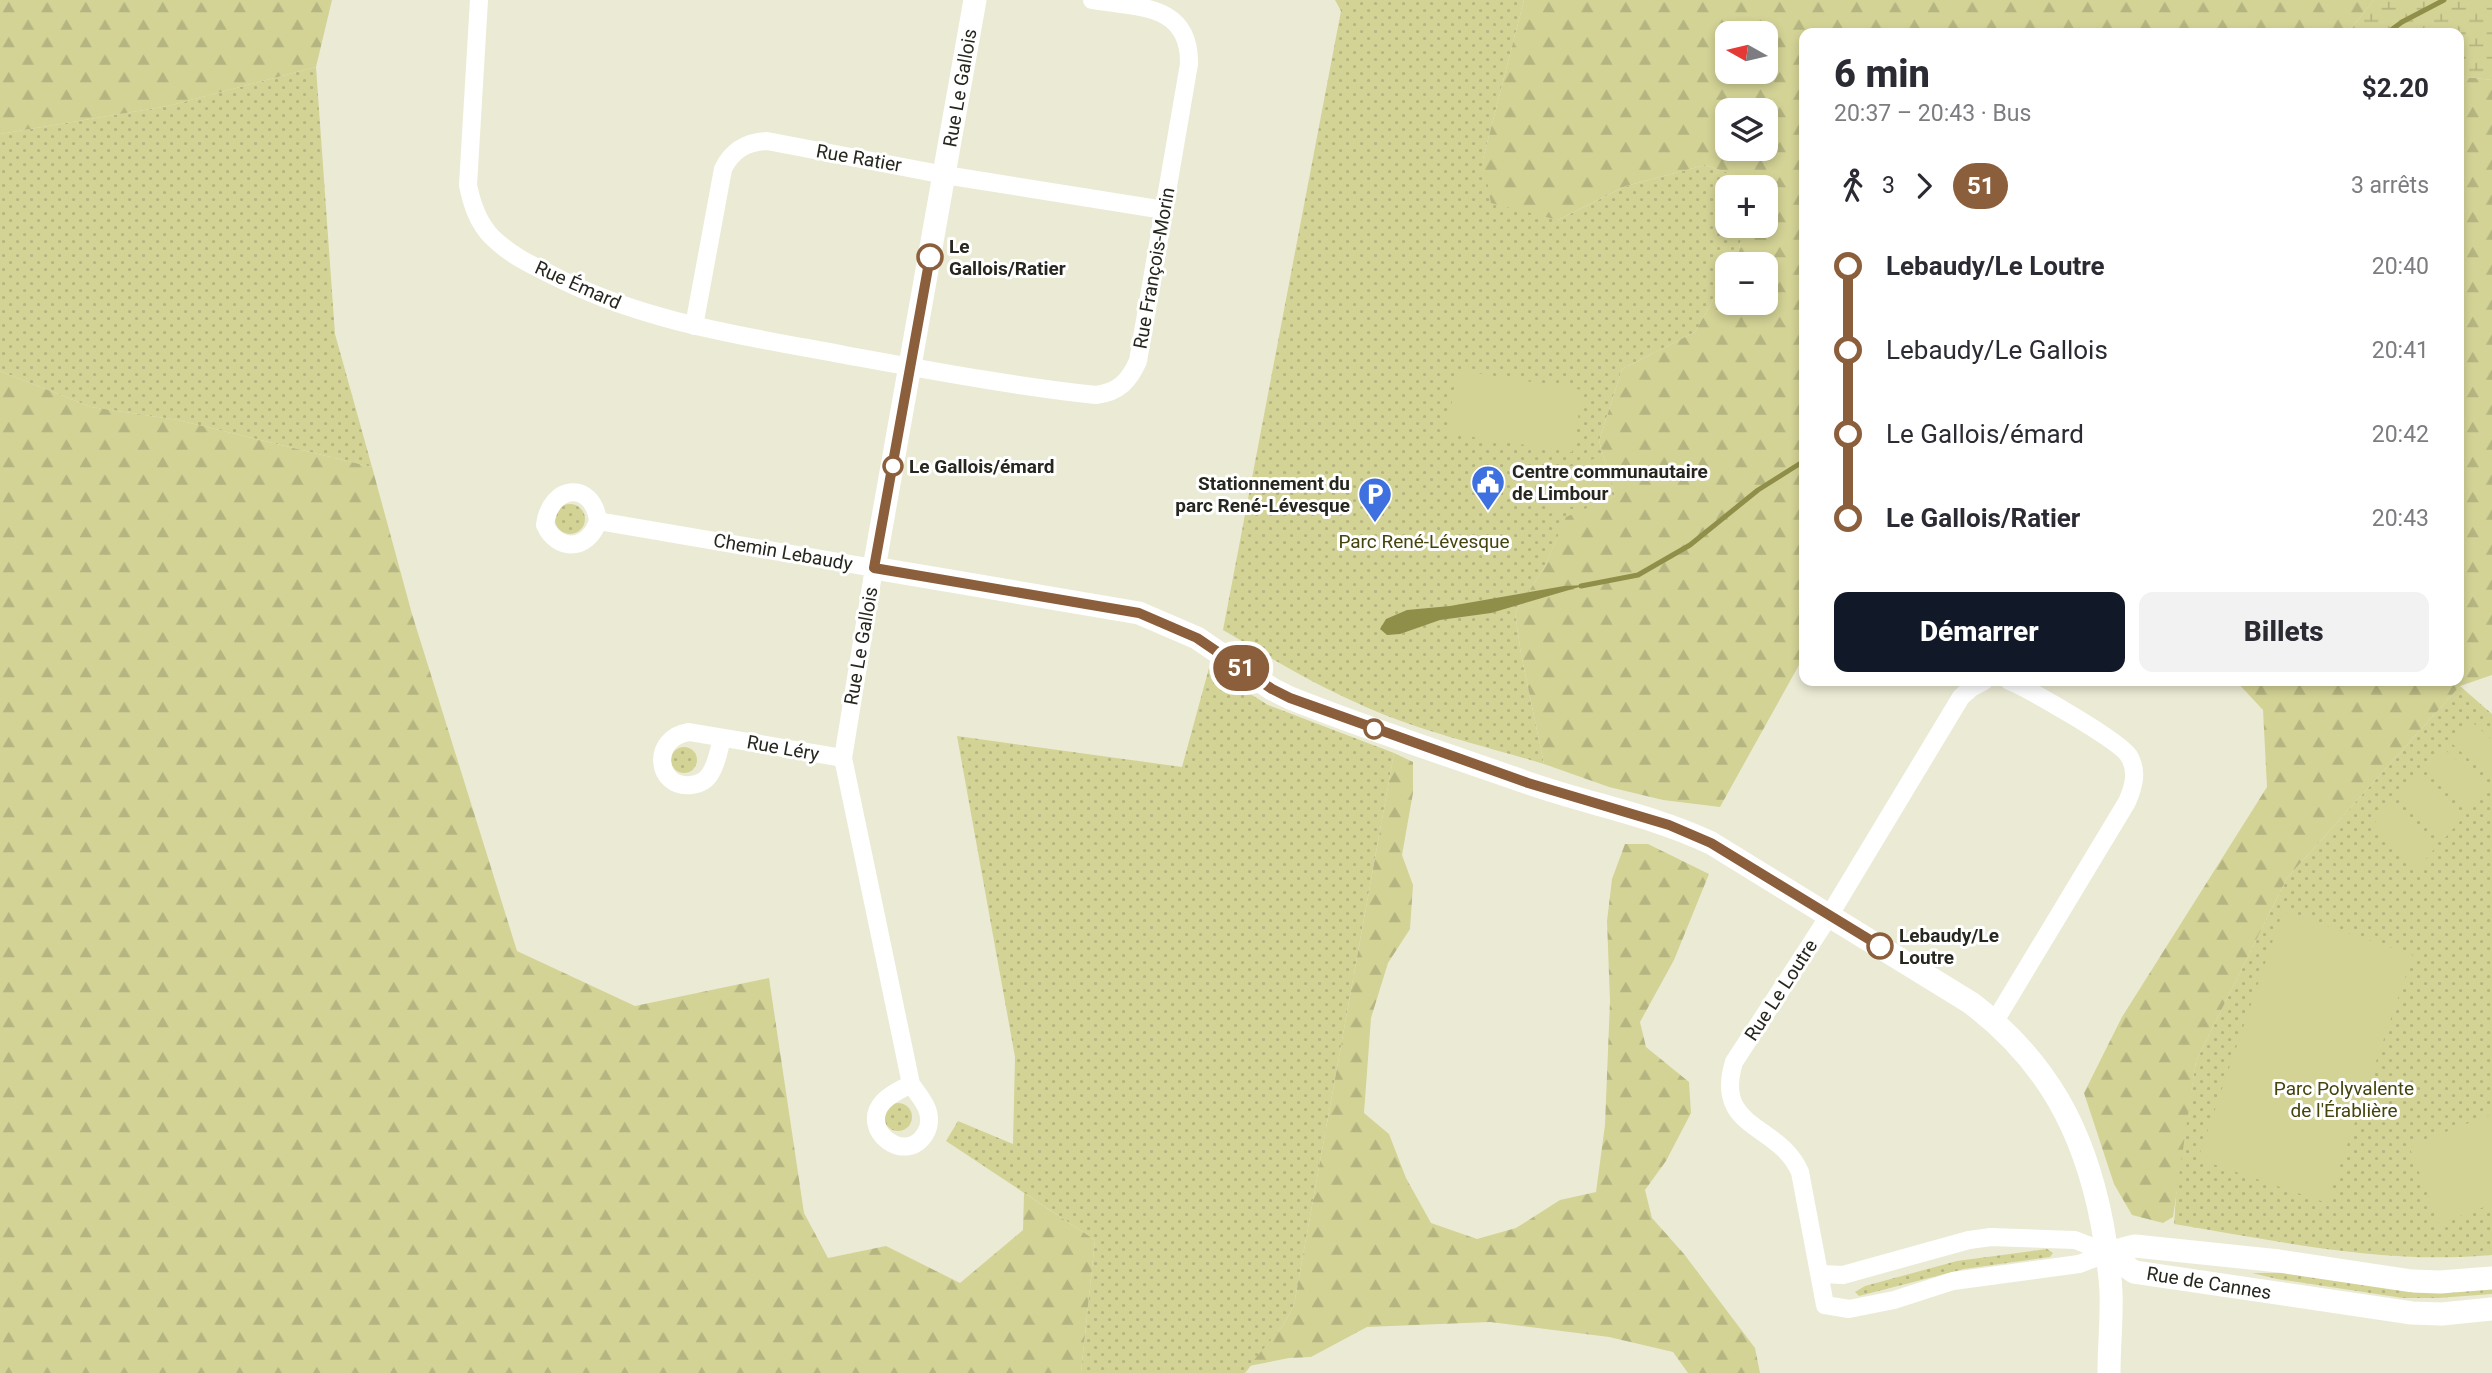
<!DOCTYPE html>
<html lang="fr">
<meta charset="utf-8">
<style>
:root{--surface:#fff;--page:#f2f2f3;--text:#2b2b33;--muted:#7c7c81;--accent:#111827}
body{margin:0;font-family:Roboto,sans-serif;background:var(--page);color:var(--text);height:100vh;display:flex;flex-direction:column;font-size:26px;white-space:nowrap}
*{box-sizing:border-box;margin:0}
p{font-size:23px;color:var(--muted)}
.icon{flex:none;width:38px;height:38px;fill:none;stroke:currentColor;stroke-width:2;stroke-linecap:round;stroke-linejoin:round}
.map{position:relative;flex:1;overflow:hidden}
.side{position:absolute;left:1799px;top:28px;width:665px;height:658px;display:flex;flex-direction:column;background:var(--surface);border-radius:14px;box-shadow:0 4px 10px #0003}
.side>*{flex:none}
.badge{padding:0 14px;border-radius:23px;font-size:24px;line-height:46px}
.needle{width:46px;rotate:278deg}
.buttons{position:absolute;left:1715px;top:21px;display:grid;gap:14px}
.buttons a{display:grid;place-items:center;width:63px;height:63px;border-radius:14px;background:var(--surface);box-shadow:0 4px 10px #0003;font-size:35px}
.map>.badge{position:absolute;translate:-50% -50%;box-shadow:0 0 0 4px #fff}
.legs{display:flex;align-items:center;gap:10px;height:77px;padding:0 35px;font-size:23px}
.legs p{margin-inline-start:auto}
.summary{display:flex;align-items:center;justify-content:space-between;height:119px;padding:0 35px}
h1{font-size:38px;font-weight:800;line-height:52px}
.cta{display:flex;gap:14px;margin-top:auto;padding:14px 35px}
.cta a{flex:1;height:80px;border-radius:14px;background:var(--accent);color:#fff;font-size:28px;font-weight:800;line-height:80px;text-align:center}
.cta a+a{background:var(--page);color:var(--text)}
ul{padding:0 35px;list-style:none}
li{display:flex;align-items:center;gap:24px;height:84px;font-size:26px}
li i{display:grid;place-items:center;width:10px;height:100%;margin:0 9px;background:currentColor}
li i::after{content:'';width:18px;height:18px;margin:-9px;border:5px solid;border-radius:50%;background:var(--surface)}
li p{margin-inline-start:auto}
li:first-child i{background:linear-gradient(#0000 50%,currentColor 0)}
li:last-child i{background:linear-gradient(currentColor 50%,#0000 0)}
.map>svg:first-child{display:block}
</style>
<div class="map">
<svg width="2492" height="1373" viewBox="0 0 2492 1373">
<defs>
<pattern id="green-dots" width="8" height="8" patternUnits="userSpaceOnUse" patternTransform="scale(1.75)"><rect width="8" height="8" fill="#d3d396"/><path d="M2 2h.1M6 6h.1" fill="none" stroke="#b5b581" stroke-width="1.8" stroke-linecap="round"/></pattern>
<pattern id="forest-firs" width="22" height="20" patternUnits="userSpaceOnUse" patternTransform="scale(1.75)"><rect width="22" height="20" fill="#d3d396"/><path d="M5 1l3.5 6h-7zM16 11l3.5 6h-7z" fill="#b5b581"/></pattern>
<pattern id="wetland-marsh" width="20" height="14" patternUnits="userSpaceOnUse" patternTransform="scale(1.75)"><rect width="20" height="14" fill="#d3d396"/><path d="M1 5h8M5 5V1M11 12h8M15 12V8" fill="none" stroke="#b5b581"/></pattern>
</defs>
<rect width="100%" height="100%" fill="#ebebd5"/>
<g fill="url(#green-dots)">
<path d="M 1335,0 L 1524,0 L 1483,159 L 1558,220 L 1626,186 L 1705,165 L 1753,181 L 1752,187 L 1727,187 L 1727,226 L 1744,226 L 1737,258 L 1733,264 L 1727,264 L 1727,275 L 1695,332 L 1622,369 L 1599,441 L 1615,496 L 1566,518 L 1545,566 L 1515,613 L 1521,654 L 1544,764 C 1481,745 1414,730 1355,702 C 1309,682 1266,655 1223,630 L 1341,11 Z"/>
<path d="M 316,67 L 335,334 L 372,467 L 178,420 L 91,407 L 0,371 L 0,134 L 168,106 Z"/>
<circle cx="570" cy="519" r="15"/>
<path d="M 1209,668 L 1268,705 L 1394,753 L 1294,1305 L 1284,1324 L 1245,1373 L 1081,1373 L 1095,1240 L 946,1141 L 958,1121 L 1013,1144 L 1015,1057 L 957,736 L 1182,767 Z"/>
<path d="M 2460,686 L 2492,714 L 2492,1255 C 2384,1265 2279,1241 2174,1224 L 2177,1182 L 2196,1061 L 2287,878 Z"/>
<circle cx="684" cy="760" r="13"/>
<circle cx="898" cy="1117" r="14"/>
<path d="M 2047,1249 L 2053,1253 L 2050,1257 L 1964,1269 L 1859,1296 L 1855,1292 L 1865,1286 L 1957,1261 Z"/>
<path d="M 2252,1273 L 2299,1273 L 2492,1285 L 2492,1294 L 2438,1298 L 2403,1298 L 2277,1279 Z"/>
</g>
<g fill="url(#forest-firs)" fill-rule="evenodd">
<path d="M 0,0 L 332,0 L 316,67 L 168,106 L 0,134 Z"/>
<path d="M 1524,0 L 2374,0 L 2347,33 L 1804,33 L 1804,656 L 1720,807 L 1663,800 L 1609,787 L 1544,764 L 1521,654 L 1515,613 L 1545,566 L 1566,517 L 1615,496 L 1599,441 L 1622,369 L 1695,332 L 1727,275 L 1727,303 L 1766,303 L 1766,264 L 1733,264 L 1737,258 L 1744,226 L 1766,226 L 1766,187 L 1752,187 L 1753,181 L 1705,165 L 1626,186 L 1558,220 L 1491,203 L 1483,159 ZM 1727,33 L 1766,33 L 1766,72 L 1727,72 ZM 1727,110 L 1766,110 L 1766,149 L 1727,149 Z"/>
<path d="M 2459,73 L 2466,77 L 2492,80 L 2492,675 L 2460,686 L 2287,878 L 2196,1061 L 2173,1217 L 2163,1223 L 2132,1215 L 2114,1184 L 2084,1093 L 2122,1017 L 2267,787 L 2263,710 L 2236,681 L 2459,681 Z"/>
<path d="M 0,371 L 91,407 L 178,420 L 372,467 L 412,614 L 517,951 L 635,1006 L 769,978 L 804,1213 L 828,1258 L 886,1246 L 960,1283 L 1023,1230 L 1024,1193 L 1095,1240 L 1081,1373 L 0,1373 Z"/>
<path d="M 1394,753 L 1413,762 L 1413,793 L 1402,855 L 1413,885 L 1410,929 L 1388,963 L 1371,1018 L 1364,1113 L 1389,1134 L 1406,1178 L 1431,1223 L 1477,1239 L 1516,1228 L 1560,1200 L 1596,1192 L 1605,1125 L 1610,1001 L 1607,921 L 1612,879 L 1625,844 L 1648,844 L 1709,874 L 1674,960 L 1640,1022 L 1646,1047 L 1689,1082 L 1691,1113 L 1666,1161 L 1645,1190 L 1652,1218 L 1684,1254 L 1755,1348 L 1760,1373 L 1688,1373 L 1673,1352 L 1609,1337 L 1490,1322 L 1367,1327 L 1311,1357 L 1289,1358 L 1249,1366 L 1284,1324 L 1294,1305 Z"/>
</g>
<path fill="url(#wetland-marsh)" d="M 2374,0 L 2492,0 L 2492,80 L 2466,77 L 2459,73 L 2459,33 L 2347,33 Z"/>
<g fill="#d3d396">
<path d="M 1457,370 L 1583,390 L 1572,452 L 1447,433 Z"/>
<path d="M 1600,457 L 1611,495 L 1548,514 L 1537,477 Z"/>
<path d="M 2469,719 L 2492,740 L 2492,780 L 2449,741 Z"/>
<path d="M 2443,748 L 2489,790 L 2470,811 L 2423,769 Z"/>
<path d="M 2417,776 L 2463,818 L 2444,839 L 2398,797 Z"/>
<path d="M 2391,804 L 2437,846 L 2418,868 L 2372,826 Z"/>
<path d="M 2283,911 L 2413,955 L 2327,1203 L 2198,1159 Z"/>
<path d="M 2492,1114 L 2492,1204 L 2439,1224 L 2409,1146 Z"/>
</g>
<path fill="#908f49" d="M 1586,585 L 1491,613 L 1440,620 L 1400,634 L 1387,635 L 1380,629 L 1386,619 L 1407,610 L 1450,606 L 1564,586 Z"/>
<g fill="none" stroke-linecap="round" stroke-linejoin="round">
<g stroke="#908f49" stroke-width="5">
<path d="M 2387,33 L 2402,22 L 2444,0"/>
<path d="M 1581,586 L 1638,575 L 1690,545 L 1758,490 L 1804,461"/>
</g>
<g stroke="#fff" stroke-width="18">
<path d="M 479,0 L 468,185 C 472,205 478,223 492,237 C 509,254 529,264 550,274 C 642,322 744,336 845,355 C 928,370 1012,386 1096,395 C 1119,392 1129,381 1138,361 L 1189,64 C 1190,3 1138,8 1092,0"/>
<path d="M 694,326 L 723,169 C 732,150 746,142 767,141 L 945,175 L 1164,210"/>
<path d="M 598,521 C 589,550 558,553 545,525 C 550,484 593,480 598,521 L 874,568 L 843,758 L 911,1084 C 902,1089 890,1094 883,1102 C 858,1130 906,1166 925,1134 C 929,1128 930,1119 928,1112 C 926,1103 917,1093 911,1084"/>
<path d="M 1984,681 L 1971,688 L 1961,697 L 1829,916 L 1734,1062 C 1713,1130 1779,1123 1800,1172 L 1825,1305 L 1849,1309 L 1894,1300 L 1953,1281 L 2079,1264 L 2108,1253"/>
<path d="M 722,738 C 719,749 717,764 710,774 C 706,781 699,784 691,785 C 656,789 650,738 689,732 L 843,758"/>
<path d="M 1995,1021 L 2127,802 C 2134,786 2138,771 2129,756 C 2120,741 2029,689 2009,681"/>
<path d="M 1820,1274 L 1843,1275 L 1969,1240 L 1991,1237 L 2075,1240 L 2108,1253"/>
</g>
<g stroke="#fff" stroke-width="23">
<path d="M 975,0 L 874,568 L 1139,613 L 1197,638 L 1272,689 L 1290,698 C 1368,729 1448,755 1528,783 C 1588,804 1652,815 1711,843 L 1971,1003 C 2047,1061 2084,1130 2102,1223 C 2106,1246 2110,1269 2111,1292 C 2112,1319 2109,1346 2109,1373"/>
<path d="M 2108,1253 L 2134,1272 L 2412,1313 L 2442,1314 L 2492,1309"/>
<path d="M 2108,1253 L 2135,1246 L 2279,1261 L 2412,1281 L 2440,1282 L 2492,1278"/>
</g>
</g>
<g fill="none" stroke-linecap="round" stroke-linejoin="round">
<g stroke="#fff" stroke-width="16">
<path id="line-1" d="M 930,257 L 874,568 L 1139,613 L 1197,638 L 1272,689 L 1290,698 L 1528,783 L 1669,825 L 1711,843 L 1880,946"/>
</g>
<use href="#line-1" stroke="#8b5e3c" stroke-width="10"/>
</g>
<defs>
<g id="civic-pin" transform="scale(1.75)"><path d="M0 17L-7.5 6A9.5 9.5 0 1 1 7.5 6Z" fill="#3e70e0" stroke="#fff"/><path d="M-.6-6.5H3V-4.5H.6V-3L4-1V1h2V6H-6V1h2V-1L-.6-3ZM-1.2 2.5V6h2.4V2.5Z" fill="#fff"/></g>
<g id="parking-pin" transform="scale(1.75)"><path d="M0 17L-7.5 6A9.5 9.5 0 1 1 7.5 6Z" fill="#3e70e0" stroke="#fff"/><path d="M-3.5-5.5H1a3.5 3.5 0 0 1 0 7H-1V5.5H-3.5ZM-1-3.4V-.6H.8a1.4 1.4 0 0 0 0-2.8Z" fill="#fff"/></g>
</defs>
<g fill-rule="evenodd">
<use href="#civic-pin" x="1488" y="482"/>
<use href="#parking-pin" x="1375" y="494"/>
</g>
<g fill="#fff" stroke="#8b5e3c" stroke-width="3.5">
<circle cx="930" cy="257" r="12"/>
<circle cx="893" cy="466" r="9"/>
<circle cx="1374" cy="729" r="9"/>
<circle cx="1880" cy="946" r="12"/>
</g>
<g text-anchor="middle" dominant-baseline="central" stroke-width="6" stroke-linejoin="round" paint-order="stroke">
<g font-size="19" fill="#27271f" stroke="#fff">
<text transform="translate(960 88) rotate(-80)">Rue Le Gallois</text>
<text transform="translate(859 158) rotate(10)">Rue Ratier</text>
<text transform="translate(1154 268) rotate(-80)">Rue François-Morin</text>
<text transform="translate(578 285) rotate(24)">Rue Émard</text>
<text transform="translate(783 552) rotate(10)">Chemin Lebaudy</text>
<text transform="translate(861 646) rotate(-80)">Rue Le Gallois</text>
<text transform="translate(783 748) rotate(10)">Rue Léry</text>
<text transform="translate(1781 990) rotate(-57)">Rue Le Loutre</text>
<text transform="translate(2209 1283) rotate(9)">Rue de Cannes</text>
</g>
<g font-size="19" font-weight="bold" fill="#27271f" stroke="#fff" text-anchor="start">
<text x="949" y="246">Le<tspan x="949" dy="22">Gallois/Ratier</tspan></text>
<text x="909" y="466">Le Gallois/émard</text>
<text x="1899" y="935">Lebaudy/Le<tspan x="1899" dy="22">Loutre</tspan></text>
</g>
<g font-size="19" font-weight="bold" fill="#27271f" stroke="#fff" text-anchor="start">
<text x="1512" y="471">Centre communautaire<tspan x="1512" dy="22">de Limbour</tspan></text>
<text x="1350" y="483" text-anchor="end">Stationnement du<tspan x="1350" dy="22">parc René-Lévesque</tspan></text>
</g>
<g font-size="19" fill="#45440c" stroke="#fff">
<text x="1424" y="541">Parc René-Lévesque</text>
<text x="2344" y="1088">Parc Polyvalente<tspan x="2344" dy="22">de l'Érablière</tspan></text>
</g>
</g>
</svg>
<div class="buttons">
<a><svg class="needle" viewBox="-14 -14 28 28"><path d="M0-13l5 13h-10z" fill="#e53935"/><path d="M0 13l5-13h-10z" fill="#7c7c81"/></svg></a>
<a><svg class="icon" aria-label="layers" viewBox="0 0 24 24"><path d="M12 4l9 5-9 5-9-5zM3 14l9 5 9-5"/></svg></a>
<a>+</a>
<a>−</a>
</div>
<b class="badge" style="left:1241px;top:668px;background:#8b5e3c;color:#fff">51</b>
<section class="side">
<div class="summary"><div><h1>6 min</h1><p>20:37 – 20:43 · Bus</p></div><b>$2.20</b></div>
<div class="legs"><svg class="icon" aria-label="walk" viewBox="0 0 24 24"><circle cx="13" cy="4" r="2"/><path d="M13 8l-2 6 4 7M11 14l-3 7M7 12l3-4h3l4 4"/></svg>3<svg class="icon" aria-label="forward" viewBox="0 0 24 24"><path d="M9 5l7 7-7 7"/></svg><b class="badge" style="background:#8b5e3c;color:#fff">51</b><p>3 arrêts</p></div>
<ul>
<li><i style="color:#8b5e3c"></i><b>Lebaudy/Le Loutre</b><p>20:40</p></li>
<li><i style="color:#8b5e3c"></i><span>Lebaudy/Le Gallois</span><p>20:41</p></li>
<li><i style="color:#8b5e3c"></i><span>Le Gallois/émard</span><p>20:42</p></li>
<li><i style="color:#8b5e3c"></i><b>Le Gallois/Ratier</b><p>20:43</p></li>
</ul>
<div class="cta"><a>Démarrer</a><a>Billets</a></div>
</section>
</div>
